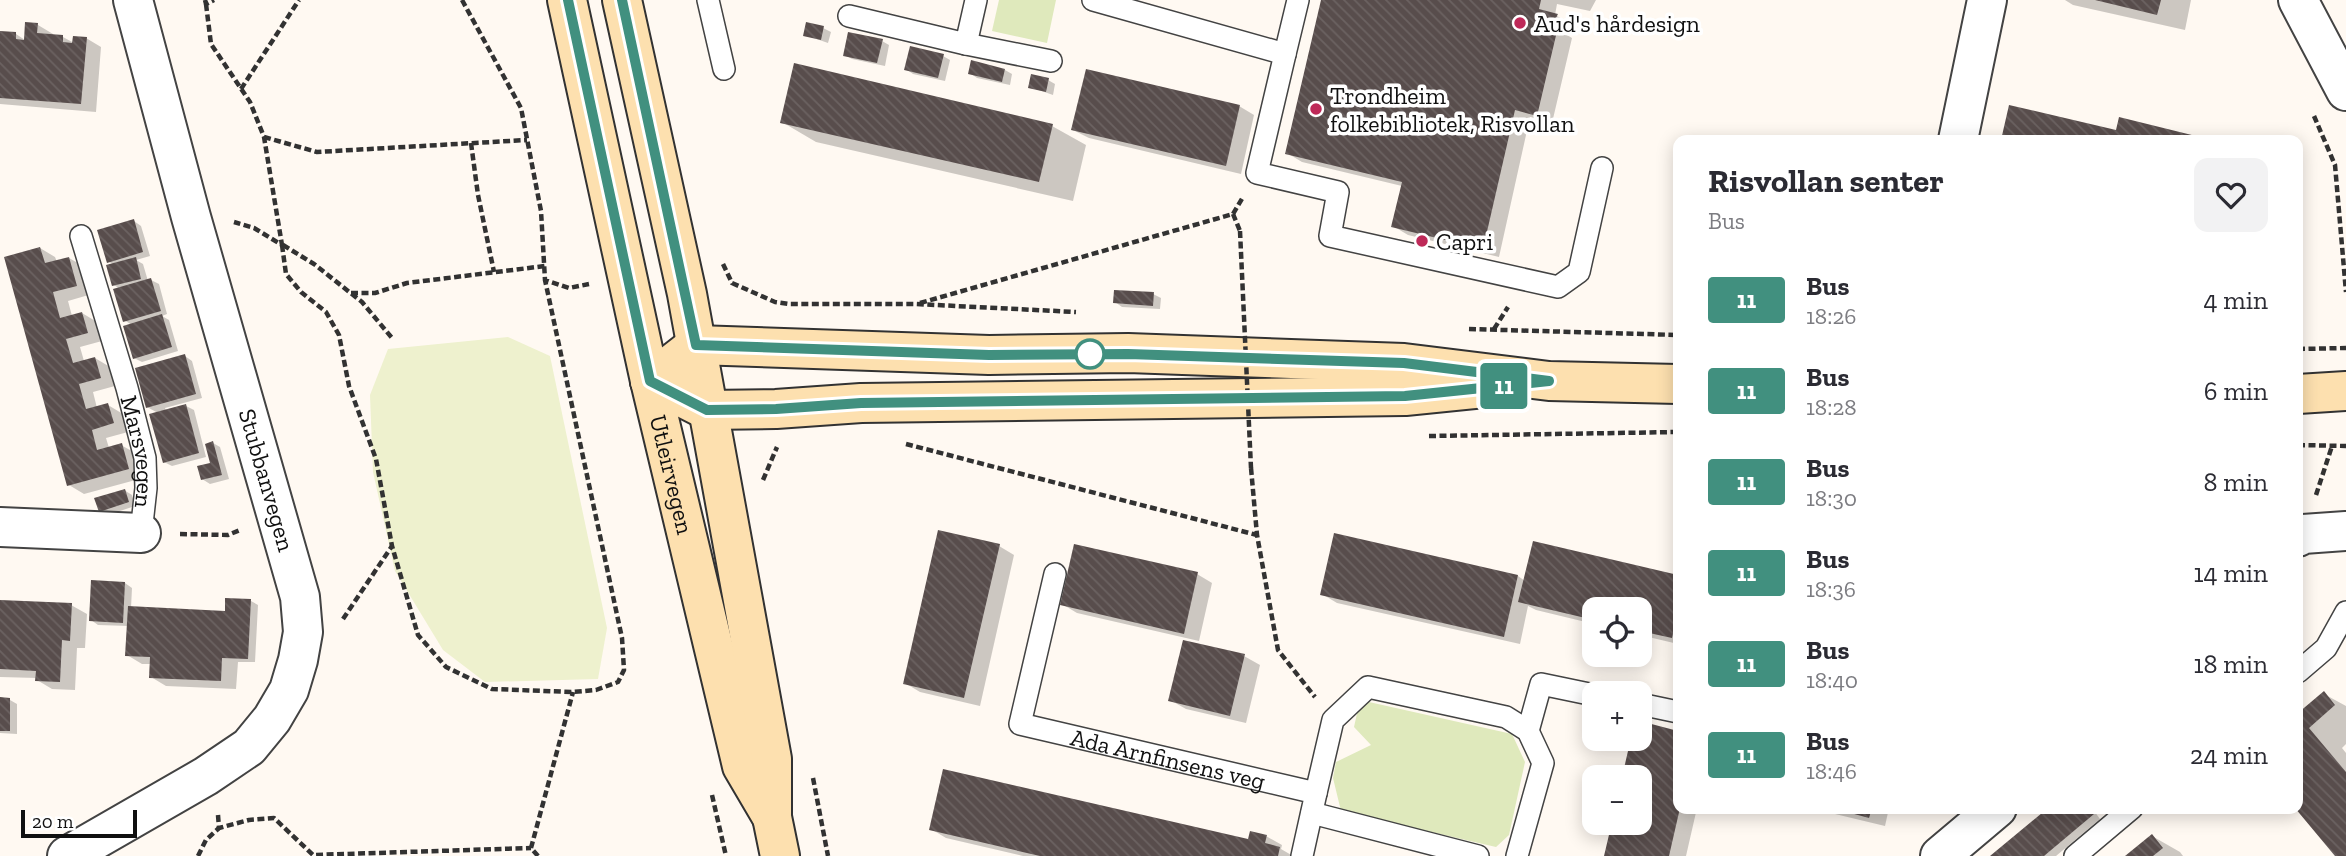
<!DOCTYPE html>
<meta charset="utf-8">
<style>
:root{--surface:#fff;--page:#f2f2f3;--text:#2b2b33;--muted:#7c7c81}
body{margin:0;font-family:"Zilla Slab",serif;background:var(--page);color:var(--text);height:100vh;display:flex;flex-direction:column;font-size:26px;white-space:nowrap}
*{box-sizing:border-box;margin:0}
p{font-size:23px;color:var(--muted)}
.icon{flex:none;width:38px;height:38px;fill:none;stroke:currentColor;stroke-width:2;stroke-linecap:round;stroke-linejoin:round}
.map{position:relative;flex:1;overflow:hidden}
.side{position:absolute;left:1673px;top:135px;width:630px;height:679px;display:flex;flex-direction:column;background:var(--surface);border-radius:14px;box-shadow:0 4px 18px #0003}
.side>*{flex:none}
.badge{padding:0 14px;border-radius:5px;font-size:24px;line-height:46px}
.buttons{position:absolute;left:1582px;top:597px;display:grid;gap:14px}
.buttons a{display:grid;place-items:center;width:70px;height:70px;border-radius:14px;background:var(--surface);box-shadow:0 4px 18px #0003;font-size:35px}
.scale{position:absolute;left:21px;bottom:18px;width:116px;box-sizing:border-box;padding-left:7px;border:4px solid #101010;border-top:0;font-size:19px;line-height:24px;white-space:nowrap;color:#101010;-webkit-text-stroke:5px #fff;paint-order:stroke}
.map>.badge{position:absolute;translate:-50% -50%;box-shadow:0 0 0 4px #fff}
.round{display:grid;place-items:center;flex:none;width:74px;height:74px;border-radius:14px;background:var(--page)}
.head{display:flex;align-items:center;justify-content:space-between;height:119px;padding:0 35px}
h1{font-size:33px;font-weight:800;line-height:52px}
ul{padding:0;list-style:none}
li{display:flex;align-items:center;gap:21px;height:91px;padding:0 35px}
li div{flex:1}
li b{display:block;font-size:26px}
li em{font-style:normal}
li .badge{min-width:77px;font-weight:700;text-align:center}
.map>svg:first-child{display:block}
</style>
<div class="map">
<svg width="2346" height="856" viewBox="0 0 2346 856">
<defs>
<pattern id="building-back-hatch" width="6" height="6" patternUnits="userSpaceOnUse" patternTransform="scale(1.75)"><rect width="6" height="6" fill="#584d4c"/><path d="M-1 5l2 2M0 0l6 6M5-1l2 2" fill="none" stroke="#6b6261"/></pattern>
</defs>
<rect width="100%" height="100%" fill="#fff9f2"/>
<g fill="#dfe9bc">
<path d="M 999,0 L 1056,0 L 1047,43 L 992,31 Z"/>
<path d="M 1360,700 L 1512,734 L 1525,762 L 1509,835 L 1496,847 L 1341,811 L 1333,778 L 1336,762 L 1371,745 L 1354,727 Z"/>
</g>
<path fill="#eef1ce" d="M 508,337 L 550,356 L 607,628 L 598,679 L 485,682 L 443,650 L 395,571 L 373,472 L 370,395 L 388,349 Z"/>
<g fill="#0003">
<path d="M 1322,0 L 1596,0 L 1590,11 L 1557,4 L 1555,15 L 1572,24 L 1567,35 L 1572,38 L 1552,123 L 1530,117 L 1499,257 L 1408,235 L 1393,226 L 1402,186 L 1302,162 L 1287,153 Z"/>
<path d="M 2065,0 L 2191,0 L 2185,30 L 2073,5 Z"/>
<path d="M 26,24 L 38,25 L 53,34 L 53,36 L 63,37 L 74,43 L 86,38 L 101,47 L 96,112 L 0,104 L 0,33 L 16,34 L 25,40 Z"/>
<path d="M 823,28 L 831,32 L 828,43 L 805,35 Z"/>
<path d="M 882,41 L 889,45 L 885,66 L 852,59 L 845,55 Z"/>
<path d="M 943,56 L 950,60 L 945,81 L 913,74 L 906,69 Z"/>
<path d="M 972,63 L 1005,70 L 1012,74 L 1010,85 L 977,78 L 970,73 Z"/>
<path d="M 1048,80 L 1055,84 L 1053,95 L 1030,87 Z"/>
<path d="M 1239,106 L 1254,115 L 1241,174 L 1089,138 L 1073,130 Z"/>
<path d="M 782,122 L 1052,126 L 1086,145 L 1073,201 L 816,142 Z"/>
<path d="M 134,221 L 141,226 L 150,256 L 136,260 L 143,264 L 148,281 L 151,280 L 159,284 L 167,314 L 162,316 L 169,320 L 178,351 L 142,362 L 134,358 L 132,325 L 124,320 L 120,289 L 114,285 L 114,265 L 108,261 Z"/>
<path d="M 40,248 L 55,257 L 57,262 L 69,258 L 85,267 L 92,294 L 68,301 L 72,316 L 82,313 L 97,322 L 102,341 L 80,347 L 84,361 L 95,358 L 110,367 L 115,386 L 93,392 L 97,408 L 108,405 L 123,414 L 128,432 L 106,438 L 109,448 L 121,445 L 137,454 L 143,478 L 84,494 L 69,485 Z"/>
<path d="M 1153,294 L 1161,298 L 1160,309 L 1122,307 L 1115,302 Z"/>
<path d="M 185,356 L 192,361 L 202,398 L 165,408 L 166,411 L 186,406 L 194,410 L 206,457 L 172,466 L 164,462 L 158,413 L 147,407 Z"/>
<path d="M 213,443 L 220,447 L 229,479 L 210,484 L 202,479 L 212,464 Z"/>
<path d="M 124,490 L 132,495 L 135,506 L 108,515 L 100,510 Z"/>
<path d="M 1335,535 L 1518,576 L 1525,581 L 1534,543 L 1678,577 L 1678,644 L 1640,635 L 1640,609 L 1594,609 L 1594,624 L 1536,610 L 1528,606 L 1520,644 L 1337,603 L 1322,594 Z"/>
<path d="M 999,546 L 1014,555 L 980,706 L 920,692 L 905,683 Z"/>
<path d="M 1197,574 L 1212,583 L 1199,641 L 1077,613 L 1062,604 Z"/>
<path d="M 125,583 L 132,588 L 131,608 L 226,613 L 251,601 L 258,605 L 255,662 L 238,662 L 236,689 L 166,686 L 151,677 L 151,664 L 142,664 L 127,655 L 129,626 L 98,625 L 91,620 Z"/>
<path d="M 0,601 L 71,605 L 87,614 L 85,648 L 77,648 L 75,690 L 52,689 L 37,680 L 37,678 L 0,677 Z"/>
<path d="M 1244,656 L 1260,665 L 1246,723 L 1186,709 L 1170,700 Z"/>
<path d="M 2324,694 L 2346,706 L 2346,744 L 2342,748 L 2346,753 L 2346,856 L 2337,856 L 2298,808 L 2298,715 Z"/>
<path d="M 0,699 L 10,700 L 17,704 L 17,734 L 0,733 Z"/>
<path d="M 1640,723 L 1678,732 L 1678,808 L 1697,808 L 1686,856 L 1606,856 L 1640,822 L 1640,777 L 1624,777 L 1640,738 Z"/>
<path d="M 1810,808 L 1889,808 L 1885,826 Z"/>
<path d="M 2050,808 L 2092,808 L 2100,819 L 2056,856 L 1993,856 Z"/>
<path d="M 931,829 L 1250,842 L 1266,836 L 1282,845 L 1281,849 L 1293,856 L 1023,856 L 946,838 Z"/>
<path d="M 2152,836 L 2180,852 L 2183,856 L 2128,856 Z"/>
</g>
<g fill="url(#building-back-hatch)">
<path d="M 1321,0 L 1541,0 L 1539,9 L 1558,14 L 1552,26 L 1558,27 L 1537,116 L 1515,110 L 1483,249 L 1391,227 L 1402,182 L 1285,154 Z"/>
<path d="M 2095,0 L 2161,0 L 2157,15 Z"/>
<path d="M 25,22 L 38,23 L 37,33 L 63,35 L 63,42 L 72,43 L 73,36 L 87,37 L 81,104 L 0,98 L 0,31 L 16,32 L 16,39 L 24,40 Z"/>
<path d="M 806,22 L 824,26 L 821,40 L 803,36 Z"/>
<path d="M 848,32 L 883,39 L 877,63 L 843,56 Z"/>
<path d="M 910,46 L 944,54 L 938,78 L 904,70 Z"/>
<path d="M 971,60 L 1005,69 L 1002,82 L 968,74 Z"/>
<path d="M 794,63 L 1053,124 L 1039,182 L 780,123 Z"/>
<path d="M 1086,69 L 1240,105 L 1226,166 L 1071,130 Z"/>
<path d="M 1031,74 L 1049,78 L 1046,92 L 1028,88 Z"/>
<path d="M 2009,105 L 2116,130 L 2119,117 L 2212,140 L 2001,140 Z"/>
<path d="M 134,219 L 143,252 L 107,263 L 97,230 Z"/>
<path d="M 40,247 L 45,263 L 69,257 L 77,286 L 53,292 L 60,318 L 82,312 L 88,333 L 66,339 L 73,363 L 95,357 L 101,378 L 79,384 L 86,409 L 108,403 L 114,423 L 92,430 L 97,450 L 122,443 L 129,469 L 67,486 L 4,257 Z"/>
<path d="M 136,257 L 141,279 L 112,286 L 106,265 Z"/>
<path d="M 151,278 L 161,311 L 123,322 L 113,289 Z"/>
<path d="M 1114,290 L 1154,292 L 1153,306 L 1113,303 Z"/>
<path d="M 162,314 L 172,347 L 133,359 L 123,326 Z"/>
<path d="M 185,354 L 196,394 L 146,408 L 135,368 Z"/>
<path d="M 186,404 L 199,453 L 163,463 L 149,414 Z"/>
<path d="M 213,441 L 222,475 L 201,480 L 197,466 L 210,463 L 205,444 Z"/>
<path d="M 125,489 L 129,502 L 99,512 L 94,498 Z"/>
<path d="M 938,530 L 1000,544 L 964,698 L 903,684 Z"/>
<path d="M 1334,533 L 1518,575 L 1504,637 L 1320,595 Z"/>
<path d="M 1533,541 L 1678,575 L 1678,612 L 1672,638 L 1640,631 L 1640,609 L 1594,609 L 1594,620 L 1518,602 Z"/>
<path d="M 1074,544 L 1198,572 L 1184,634 L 1060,605 Z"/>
<path d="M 91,580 L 125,582 L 123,623 L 89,621 Z"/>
<path d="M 225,598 L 251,599 L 248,659 L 222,658 L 221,681 L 149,678 L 150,657 L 125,656 L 128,606 L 225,611 Z"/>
<path d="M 0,600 L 72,603 L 70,641 L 62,640 L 60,682 L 35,681 L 36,671 L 0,669 Z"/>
<path d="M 1183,640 L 1245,654 L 1230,716 L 1168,701 Z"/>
<path d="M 2324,691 L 2335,705 L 2309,728 L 2346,772 L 2346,856 L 2335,856 L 2295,808 L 2298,808 L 2298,713 Z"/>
<path d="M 0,697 L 10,698 L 10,731 L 0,731 Z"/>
<path d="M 1640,721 L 1678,731 L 1678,808 L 1680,808 L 1669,856 L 1604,856 L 1612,822 L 1640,822 L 1640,777 L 1622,777 L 1631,738 L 1640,738 Z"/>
<path d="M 943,769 L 1248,839 L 1250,831 L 1267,835 L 1265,843 L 1280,847 L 1278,856 L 1040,856 L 929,830 Z"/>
<path d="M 1832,808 L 1872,808 L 1869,818 Z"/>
<path d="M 2048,808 L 2089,808 L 2094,814 L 2044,856 L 1990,856 Z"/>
<path d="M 2152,834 L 2163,848 L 2153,856 L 2125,856 Z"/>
</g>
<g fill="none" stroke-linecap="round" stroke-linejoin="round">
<g stroke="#434343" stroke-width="24">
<g id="service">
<path d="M 708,0 L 724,69"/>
<path d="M 1093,0 L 1285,54 L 1257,173 L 1338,192 L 1330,236 L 1558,287 L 1579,272 L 1602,168"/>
<path d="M 849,16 L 966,44 L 976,0"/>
<path d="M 966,44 L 1051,61"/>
<path d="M 1285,54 L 1298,0"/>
<path id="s1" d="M 81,236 L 127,388 L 145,458 L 146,488 L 141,533"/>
<path id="s2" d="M 1055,574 L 1020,724 L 1316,793 L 1302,856"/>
<path d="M 2298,672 L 2326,648 L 2346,612"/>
<path d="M 1640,704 L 1678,712"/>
<path d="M 1528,731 L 1541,684 L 1594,695"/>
<path d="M 1316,793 L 1333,720 L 1368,687 L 1506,717 L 1528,731 L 1543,763 L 1517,856"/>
<path d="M 1312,813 L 1478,856"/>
<path d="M 2075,856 L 2132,808"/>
</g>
</g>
<g stroke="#434343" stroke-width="42">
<g id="minor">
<path d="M 2298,0 L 2346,91"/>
<path d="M 1958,140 L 1987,0"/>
<path d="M 0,527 L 141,533"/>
<path d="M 2298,537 L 2303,534 L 2346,531"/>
<path d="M 67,856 L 206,776 L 249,747 L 272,719 L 289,690 L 298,660 L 303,632 L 300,597 L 191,217 L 133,0"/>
<path d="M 1940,856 L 1997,808"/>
</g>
</g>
<g stroke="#323232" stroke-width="42">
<g id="secondary">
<path id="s3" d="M 567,0 L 650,381 L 742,766 L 772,817"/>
<path d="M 622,0 L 687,294 L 772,759 L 772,817 L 780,856"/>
<path d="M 650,381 L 696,345 L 989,355 L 1128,353 L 1404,363 L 1549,381 L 1678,384"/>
<path d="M 650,381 L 707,410 L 776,409 L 861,403 L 1405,396 L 1484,388"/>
<path d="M 2298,394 L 2346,391"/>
</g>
</g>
<g stroke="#323232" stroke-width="4.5" stroke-dasharray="7 3.5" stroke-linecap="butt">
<path d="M 205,0 L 206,4 L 214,0"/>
<path d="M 462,0 L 521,108 L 541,211 L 545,280 L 569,288 L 589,284"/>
<path d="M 206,4 L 211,44 L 250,102 L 264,137 L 282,245 L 254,228 L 234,222"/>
<path d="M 241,89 L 299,0"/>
<path d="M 2314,116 L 2335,165 L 2346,292"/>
<path d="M 264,137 L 317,152 L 527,140"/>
<path d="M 471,143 L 478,195 L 494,272"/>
<path d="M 1233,214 L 1240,231"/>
<path d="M 282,245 L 286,274 L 301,292 L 326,312 L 339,335 L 349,386 L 376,459 L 392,546 L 418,635 L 446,667 L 492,689 L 573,692 L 596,690 L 618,682 L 624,670 L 622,638 L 545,280"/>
<path d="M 283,245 L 314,264 L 362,302 L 392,338"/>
<path d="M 723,264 L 732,283 L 775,302 L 789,304 L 916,304 L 1076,312"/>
<path d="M 351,293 L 375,293 L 407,283 L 545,266"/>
<path d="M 920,303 L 1233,214 L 1243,197"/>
<path d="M 1469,329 L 1678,335"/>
<path d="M 1494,329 L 1508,307"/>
<path d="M 2298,349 L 2346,348"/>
<path d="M 1429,436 L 1678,432"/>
<path d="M 906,444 L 1257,535"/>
<path d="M 2298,445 L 2346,446"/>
<path d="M 1251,468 L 1257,535 L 1278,650 L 1315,697"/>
<path d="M 763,480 L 777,447"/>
<path d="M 2316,495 L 2332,446"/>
<path d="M 180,534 L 228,535 L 240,530"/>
<path d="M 343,619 L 392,546"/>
<path d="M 813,778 L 828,856"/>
<path d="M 712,795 L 726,856"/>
<path d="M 218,815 L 219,828 L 249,820 L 274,818 L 313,855 L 531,848"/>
<path d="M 198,856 L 206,840 L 219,828"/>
<path d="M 538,856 L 531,848 L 573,692"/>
</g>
<use href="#service" stroke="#fff" stroke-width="21"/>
<use href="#minor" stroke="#fff" stroke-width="38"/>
<use href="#secondary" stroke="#fde0af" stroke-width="38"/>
<path stroke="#323232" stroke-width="4.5" stroke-dasharray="7 3.5" stroke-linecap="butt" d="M 1240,231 L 1251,468"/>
</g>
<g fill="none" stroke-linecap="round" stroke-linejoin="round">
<g stroke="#fff" stroke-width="16">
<path id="line" d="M 568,0 L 650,381 L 707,410 L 776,409 L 861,403 L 1405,396 L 1549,381 L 1404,363 L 1128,354 L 989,355 L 696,345 L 622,0"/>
</g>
<use href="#line" stroke="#41907f" stroke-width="10"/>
</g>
<g fill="#be2958" stroke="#fff" stroke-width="2.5">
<circle cx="1520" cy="23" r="7"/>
<circle cx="1316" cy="109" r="7"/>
<circle cx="1422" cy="241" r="7"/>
</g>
<circle fill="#fff" stroke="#41907f" stroke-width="3.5" cx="1090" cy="354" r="14"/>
<g text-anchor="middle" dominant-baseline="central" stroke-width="7" stroke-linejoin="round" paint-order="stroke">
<g font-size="24" fill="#101010" stroke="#fff" text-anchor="start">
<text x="1534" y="23">Aud's hårdesign</text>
<text x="1330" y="95">Trondheim<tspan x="1330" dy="28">folkebibliotek, Risvollan</tspan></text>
<text x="1436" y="241">Capri</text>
</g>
<g font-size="24" fill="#101010" stroke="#fff">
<text stroke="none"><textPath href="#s1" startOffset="224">Marsvegen</textPath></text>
<text stroke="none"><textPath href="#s3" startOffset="486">Utleirvegen</textPath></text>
<text transform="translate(267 480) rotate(74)">Stubbanvegen</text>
<text stroke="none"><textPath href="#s2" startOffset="306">Ada Arnfinsens veg</textPath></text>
</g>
</g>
</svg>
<div class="buttons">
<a><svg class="icon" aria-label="locate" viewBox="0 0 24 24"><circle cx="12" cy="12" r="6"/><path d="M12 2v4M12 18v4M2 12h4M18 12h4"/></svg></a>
<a>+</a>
<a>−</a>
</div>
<div class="scale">20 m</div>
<b class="badge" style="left:1504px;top:386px;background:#41907f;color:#fff">11</b>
<section class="side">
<div class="head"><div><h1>Risvollan senter</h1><p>Bus</p></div><a class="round"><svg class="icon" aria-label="heart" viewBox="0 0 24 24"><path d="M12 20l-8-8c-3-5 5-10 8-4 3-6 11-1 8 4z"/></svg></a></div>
<ul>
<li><span class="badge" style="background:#41907f;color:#fff">11</span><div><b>Bus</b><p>18:26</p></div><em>4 min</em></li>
<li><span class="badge" style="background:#41907f;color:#fff">11</span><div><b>Bus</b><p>18:28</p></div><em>6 min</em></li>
<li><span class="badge" style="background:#41907f;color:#fff">11</span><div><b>Bus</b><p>18:30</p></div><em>8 min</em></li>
<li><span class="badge" style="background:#41907f;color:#fff">11</span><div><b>Bus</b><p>18:36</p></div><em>14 min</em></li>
<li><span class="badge" style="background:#41907f;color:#fff">11</span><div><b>Bus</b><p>18:40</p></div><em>18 min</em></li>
<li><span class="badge" style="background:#41907f;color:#fff">11</span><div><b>Bus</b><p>18:46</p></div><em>24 min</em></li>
</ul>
</section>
</div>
